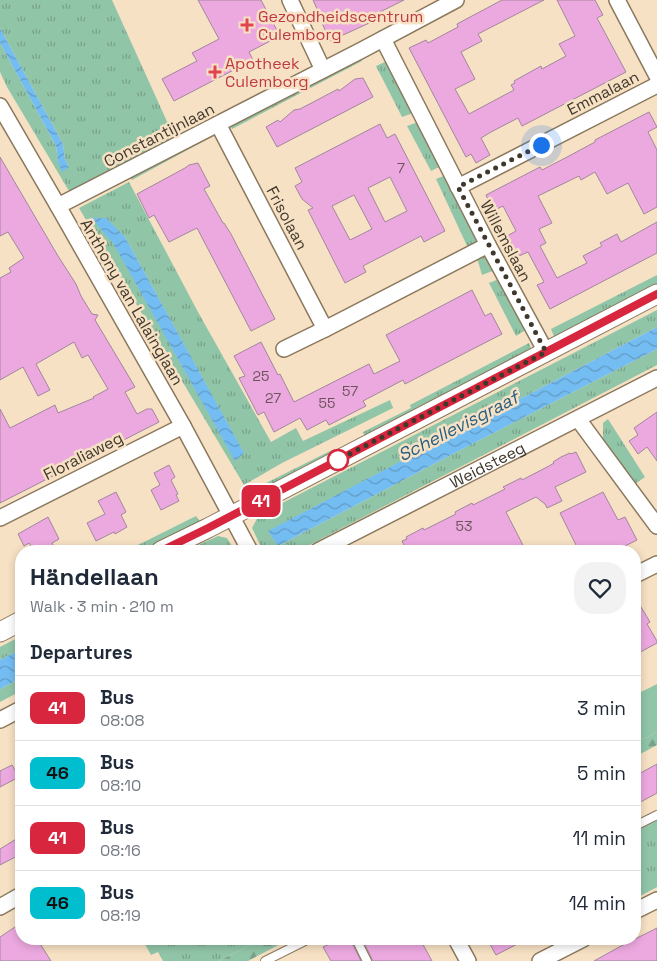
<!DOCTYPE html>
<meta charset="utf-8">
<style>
:root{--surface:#fff;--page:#f2f2f3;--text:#1f2937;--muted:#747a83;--line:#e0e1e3}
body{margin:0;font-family:"Space Grotesk",sans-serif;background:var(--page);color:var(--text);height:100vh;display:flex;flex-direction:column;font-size:19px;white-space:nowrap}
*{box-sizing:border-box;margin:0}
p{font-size:16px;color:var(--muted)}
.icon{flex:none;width:28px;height:28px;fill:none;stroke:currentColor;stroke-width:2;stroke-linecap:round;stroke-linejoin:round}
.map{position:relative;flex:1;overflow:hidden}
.panel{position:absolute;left:15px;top:545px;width:626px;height:400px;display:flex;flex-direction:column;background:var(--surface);border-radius:20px;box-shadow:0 2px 8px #0003}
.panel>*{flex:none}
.badge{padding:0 10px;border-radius:8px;font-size:18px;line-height:32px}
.you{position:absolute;width:25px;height:25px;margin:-12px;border:4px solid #fff;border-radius:50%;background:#1a73e8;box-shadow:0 0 0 8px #1a73e833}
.map>.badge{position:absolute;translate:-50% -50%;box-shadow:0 0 0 2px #fff}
h2{padding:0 15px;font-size:19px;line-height:45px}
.round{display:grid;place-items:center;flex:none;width:52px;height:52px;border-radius:20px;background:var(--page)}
.summary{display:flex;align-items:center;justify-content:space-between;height:85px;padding:0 15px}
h1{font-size:24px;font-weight:600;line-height:38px}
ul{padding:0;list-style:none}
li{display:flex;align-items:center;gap:15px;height:65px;padding:0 15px;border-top:1px solid var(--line)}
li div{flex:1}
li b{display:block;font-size:19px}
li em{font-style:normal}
li .badge{min-width:55px;font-weight:700;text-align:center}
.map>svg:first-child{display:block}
</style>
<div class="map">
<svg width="657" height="961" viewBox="0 0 657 961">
<defs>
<pattern id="grass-tufts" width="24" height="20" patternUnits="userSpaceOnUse" patternTransform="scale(1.25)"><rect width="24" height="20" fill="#91c5a8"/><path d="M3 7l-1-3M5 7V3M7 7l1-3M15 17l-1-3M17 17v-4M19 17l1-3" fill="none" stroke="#78a189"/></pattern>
<pattern id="forest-firs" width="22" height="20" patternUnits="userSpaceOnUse" patternTransform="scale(1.25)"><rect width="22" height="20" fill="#91c5a8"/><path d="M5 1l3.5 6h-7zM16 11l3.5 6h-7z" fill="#78a189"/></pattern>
<pattern id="water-waves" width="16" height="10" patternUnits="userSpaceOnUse" patternTransform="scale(1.25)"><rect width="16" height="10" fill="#74bdf3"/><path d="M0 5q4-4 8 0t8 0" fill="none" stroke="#619bc5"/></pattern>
</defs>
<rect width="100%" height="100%" fill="#f7e1c4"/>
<g fill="url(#grass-tufts)" fill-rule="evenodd">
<path d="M 0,0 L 112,0 L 174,137 L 69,191 L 7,87 L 0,72 L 0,43 L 56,146 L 58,162 L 69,167 L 65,159 L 63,144 L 0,28 Z"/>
<path d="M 360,56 L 362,61 L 232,129 L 229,124 Z"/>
<path d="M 387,61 L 416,112 L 402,117 L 376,66 Z"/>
<path d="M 418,122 L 443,165 L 431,171 L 407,126 Z"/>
<path d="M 215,130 L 215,135 L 132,180 L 128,175 Z"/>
<path d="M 446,175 L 482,242 L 468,248 L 436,179 Z"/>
<path d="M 129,182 L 198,312 L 271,442 L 296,428 L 303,441 L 390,400 L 393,408 L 282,463 L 244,485 L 79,208 ZM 92,218 L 125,237 L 243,452 L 235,460 L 113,242 Z"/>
<path d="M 488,255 L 495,270 L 482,275 L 477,258 Z"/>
<path d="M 657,275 L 657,285 L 555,339 L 551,329 Z"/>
<path d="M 499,279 L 527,329 L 516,336 L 489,283 Z"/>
<path d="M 657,310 L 657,327 L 269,531 L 278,546 L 472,444 L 657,349 L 657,365 L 298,551 L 263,551 L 252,528 L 259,515 Z"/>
<path d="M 529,343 L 532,351 L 366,439 L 363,432 L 411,408 L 410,405 Z"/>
<path d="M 608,419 L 645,477 L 632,486 L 603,440 L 603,423 Z"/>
<path d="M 332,450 L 336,455 L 252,497 L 250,491 Z"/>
<path d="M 196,516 L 200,522 L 143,551 L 126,551 Z"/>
<path d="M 218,536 L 227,538 L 235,551 L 185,551 Z"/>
<path d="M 21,636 L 21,649 L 0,660 L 0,647 Z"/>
<path d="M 21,678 L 21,691 L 0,702 L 0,689 Z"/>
<path d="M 657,815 L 657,887 L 635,899 L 635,826 Z"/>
<path d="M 142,939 L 262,939 L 219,961 L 163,961 L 158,952 L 151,955 Z"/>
</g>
<g fill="url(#forest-firs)">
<path d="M 657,732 L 657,745 L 635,757 L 635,744 Z"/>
<path d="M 262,939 L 290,939 L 248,961 L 219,961 Z"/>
</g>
<path fill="#91c5a8" d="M 657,684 L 657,732 L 635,744 L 635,695 Z"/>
<g fill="url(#water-waves)">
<path d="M 0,28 L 63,144 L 65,159 L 69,167 L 62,172 L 58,162 L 56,146 L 0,43 Z"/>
<path d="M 91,218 L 106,218 L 125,237 L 244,453 L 235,461 L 113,243 Z"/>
<path d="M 657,327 L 657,349 L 472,444 L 278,546 L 268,531 Z"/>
<path d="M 21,649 L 21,678 L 0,689 L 0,660 Z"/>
</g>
<g fill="#eca9e0" stroke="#a2869c" fill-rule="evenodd">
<path d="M 198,0 L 261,0 L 280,36 L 249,52 L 253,60 L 174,101 L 162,79 L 197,61 L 192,53 L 219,39 Z"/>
<path d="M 313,0 L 404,0 L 376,14 L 378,19 L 330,41 L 322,23 L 323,22 Z"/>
<path d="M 502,0 L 544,0 L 478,34 L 482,41 L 461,52 L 475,79 L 455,89 L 469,114 L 514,90 L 511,85 L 515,83 L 514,81 L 541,66 L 542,69 L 566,56 L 559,44 L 575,36 L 557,0 L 595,0 L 603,15 L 597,18 L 626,72 L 522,126 L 518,118 L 491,132 L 481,138 L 490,155 L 476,163 L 471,154 L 466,157 L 409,48 L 426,40 L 428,43 L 458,27 L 457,24 Z"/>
<path d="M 363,78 L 373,97 L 277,147 L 266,127 L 278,120 L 280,122 L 294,110 L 300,109 L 338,89 L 339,91 L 355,79 Z"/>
<path d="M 649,112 L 657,127 L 648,132 L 657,150 L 657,207 L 644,214 L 628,183 L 607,194 L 595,172 L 581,180 L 579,176 L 538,196 L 552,223 L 539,229 L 546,243 L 540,246 L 557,278 L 587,263 L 583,256 L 602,246 L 600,243 L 617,234 L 621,242 L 657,222 L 657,253 L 550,309 L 537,285 L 544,282 L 528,252 L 519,256 L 507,236 L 516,231 L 503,206 L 493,211 L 486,195 L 540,167 L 542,170 L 569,156 L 595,142 L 595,140 Z"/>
<path d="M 380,124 L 387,138 L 395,134 L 445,231 L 424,242 L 421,236 L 363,266 L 366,272 L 345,283 L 308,210 L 313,208 L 302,199 L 295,186 L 302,182 L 295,168 ZM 390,177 L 407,211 L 385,222 L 368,188 ZM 354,195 L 372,229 L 350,240 L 332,206 Z"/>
<path d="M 0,157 L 58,256 L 76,284 L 81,296 L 92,314 L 98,315 L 95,320 L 135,387 L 125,392 L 137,414 L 147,409 L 152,409 L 159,422 L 0,503 L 0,409 L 10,428 L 55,405 L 58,413 L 94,398 L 93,397 L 108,389 L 88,355 L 82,358 L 74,342 L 36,364 L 50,390 L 38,396 L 23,367 L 0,380 L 0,278 L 11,272 L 9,268 L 24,258 L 8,232 L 0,236 Z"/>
<path d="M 198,163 L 210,186 L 204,189 L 223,223 L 224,223 L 231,234 L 275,319 L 251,331 L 197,228 L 169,242 L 154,215 L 149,218 L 137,194 L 185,168 L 189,165 Z"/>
<path d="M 472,290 L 485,316 L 491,313 L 502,334 L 405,384 L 403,380 L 363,401 L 366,406 L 329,425 L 326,420 L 307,430 L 300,418 L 274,432 L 264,412 L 258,415 L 239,378 L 245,376 L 234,356 L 261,342 L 278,375 L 280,374 L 294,402 L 369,364 L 374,374 L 400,361 L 386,335 Z"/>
<path d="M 657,412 L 657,461 L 647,447 L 638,454 L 629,441 L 638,435 L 634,428 Z"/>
<path d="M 576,452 L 586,472 L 555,487 L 562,501 L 547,508 L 545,504 L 536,497 L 506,512 L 526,551 L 407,551 L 402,541 L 407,539 L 406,537 L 423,528 L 424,530 L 456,514 L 455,512 L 472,503 L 473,505 L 505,489 L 503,487 L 521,478 L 522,480 L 549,466 L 554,463 L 553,462 L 561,457 L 570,453 L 571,454 Z"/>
<path d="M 169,465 L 175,477 L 171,480 L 178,494 L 176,495 L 179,501 L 161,510 L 151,490 L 160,485 L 154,473 Z"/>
<path d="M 116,492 L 126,512 L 121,515 L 127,527 L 115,534 L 114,532 L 96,541 L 87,523 L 105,514 L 98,501 Z"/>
<path d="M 603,492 L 618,520 L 625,517 L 637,540 L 623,547 L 625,551 L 579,551 L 560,513 Z"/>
<path d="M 48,517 L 59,539 L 52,543 L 56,551 L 34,551 L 29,543 L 24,546 L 18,534 Z"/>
<path d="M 635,597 L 650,622 L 647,624 L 657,641 L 657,643 L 635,655 Z"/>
<path d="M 657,764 L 657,793 L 635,805 L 635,776 Z"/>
<path d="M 12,765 L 19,777 L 0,787 L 0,771 Z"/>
<path d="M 21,836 L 21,854 L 0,865 L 0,849 Z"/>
<path d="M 21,923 L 21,939 L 37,939 L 51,961 L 0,961 L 0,937 Z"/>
<path d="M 657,928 L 657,961 L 594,961 L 621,946 Z"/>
<path d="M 339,939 L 350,939 L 361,961 L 331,961 L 323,947 Z"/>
<path d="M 362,939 L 420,939 L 432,961 L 373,961 Z"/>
<path d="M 487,939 L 527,939 L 496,955 Z"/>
</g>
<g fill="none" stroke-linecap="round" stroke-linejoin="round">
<g stroke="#8b785d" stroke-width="10">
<g id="service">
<path d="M 635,826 L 657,815"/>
<path d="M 356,939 L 367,961"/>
<path d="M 556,939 L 562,950"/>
<path d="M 265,961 L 309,939"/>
</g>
</g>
<g stroke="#8b785d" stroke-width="18">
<g id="minor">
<path d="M 290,0 L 323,70"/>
<path d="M 617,0 L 657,76"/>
<path d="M 383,39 L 488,245 L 546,352"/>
<path d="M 0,106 L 58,206 L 183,426 L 250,551"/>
<path d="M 218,124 L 325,329 L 488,245"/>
<path d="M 458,187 L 657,85"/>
<path d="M 58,206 L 362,50 L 456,0"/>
<path d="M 284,349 L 325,329"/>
<path d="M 578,419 L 657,526"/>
<path d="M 0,518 L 183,426"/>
<path id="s1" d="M 318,551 L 657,378"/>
<path d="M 635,575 L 657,564"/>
<path d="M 0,720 L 21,709"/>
<path d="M 0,907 L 21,895"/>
<path d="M 635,911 L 657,900"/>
<path d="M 456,939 L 468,961"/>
<path d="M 540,961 L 583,939"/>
</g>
</g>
<g stroke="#8b785d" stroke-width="21">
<g id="tertiary">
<path d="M 161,551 L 208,528 L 657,294"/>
<path d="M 0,632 L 21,621"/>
</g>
</g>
<use href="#service" stroke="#fff" stroke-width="8"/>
<use href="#minor" stroke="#fff" stroke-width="15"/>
<use href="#tertiary" stroke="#fff" stroke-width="19"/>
</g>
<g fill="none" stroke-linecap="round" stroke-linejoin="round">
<g stroke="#fff" stroke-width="11">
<path id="line" d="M 161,551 L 208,528 L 657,294"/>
</g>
<use href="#line" stroke="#d7263d" stroke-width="8"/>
<path stroke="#40382c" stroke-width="5" stroke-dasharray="0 9" d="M 338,460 L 336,461 L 546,352 L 458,187 L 541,145"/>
</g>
<g fill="#e0444e" stroke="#f7e1c4" stroke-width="2">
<path d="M244.5 17.5h5v5h5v5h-5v5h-5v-5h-5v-5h5z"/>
<path d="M212.5 64.5h5v5h5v5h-5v5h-5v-5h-5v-5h5z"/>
</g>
<circle fill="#fff" stroke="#d7263d" stroke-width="2.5" cx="338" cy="460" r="10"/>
<g text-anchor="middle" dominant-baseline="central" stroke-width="5" stroke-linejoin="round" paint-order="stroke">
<g font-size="14" fill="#6b5459">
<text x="401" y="168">7</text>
<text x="261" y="376">25</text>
<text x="350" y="391">57</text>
<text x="273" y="398">27</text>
<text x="327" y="403">55</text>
<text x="464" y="526">53</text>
</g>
<g font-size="16" fill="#be3a42" stroke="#f7e1c4" text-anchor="start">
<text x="258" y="16">Gezondheidscentrum<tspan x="258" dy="18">Culemborg</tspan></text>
<text x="225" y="63">Apotheek<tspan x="225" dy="18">Culemborg</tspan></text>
</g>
<g font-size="16" fill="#40382c" stroke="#f7e1c4">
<text transform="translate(603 93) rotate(-27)">Emmalaan</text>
<text transform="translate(159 135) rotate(-27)">Constantijnlaan</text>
<text transform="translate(287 218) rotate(62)">Frisolaan</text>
<text transform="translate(506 241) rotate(62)">Willemslaan</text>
<text transform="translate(132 302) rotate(60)">Anthony van Lalainglaan</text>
<text transform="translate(83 456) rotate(-27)">Floraliaweg</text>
<text stroke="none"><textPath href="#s1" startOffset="190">Weidsteeg</textPath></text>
</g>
<g font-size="18" font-style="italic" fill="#275d81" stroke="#f7e1c4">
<text transform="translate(458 426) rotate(-27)">Schellevisgraaf</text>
</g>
</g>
</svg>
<div class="you" style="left:541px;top:145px"></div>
<b class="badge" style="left:261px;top:501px;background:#d7263d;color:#fff">41</b>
<section class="panel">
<div class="summary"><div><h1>Händellaan</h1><p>Walk · 3 min · 210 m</p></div><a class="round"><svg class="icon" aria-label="heart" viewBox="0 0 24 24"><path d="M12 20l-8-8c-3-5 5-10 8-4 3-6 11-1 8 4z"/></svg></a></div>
<h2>Departures</h2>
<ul>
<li><span class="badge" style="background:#d7263d;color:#fff">41</span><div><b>Bus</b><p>08:08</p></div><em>3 min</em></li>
<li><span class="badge" style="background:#00becd;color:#111">46</span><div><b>Bus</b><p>08:10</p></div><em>5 min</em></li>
<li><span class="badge" style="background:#d7263d;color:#fff">41</span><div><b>Bus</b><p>08:16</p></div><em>11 min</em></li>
<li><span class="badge" style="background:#00becd;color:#111">46</span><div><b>Bus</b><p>08:19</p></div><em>14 min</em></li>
</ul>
</section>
</div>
